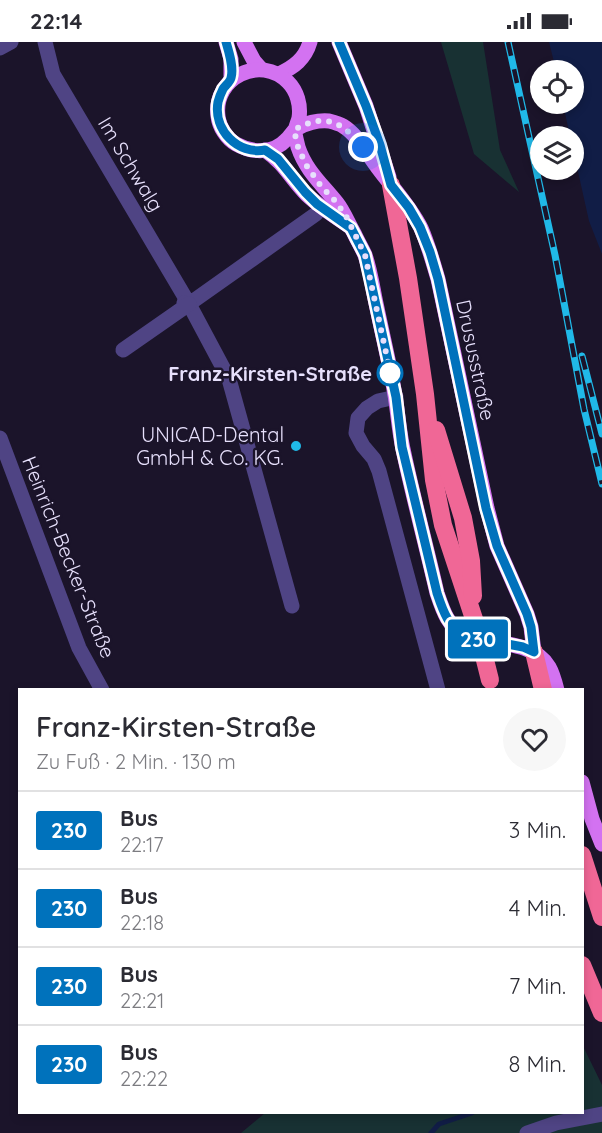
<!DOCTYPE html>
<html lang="de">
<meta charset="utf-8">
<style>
:root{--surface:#fff;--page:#f7f7f7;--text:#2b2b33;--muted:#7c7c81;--line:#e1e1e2}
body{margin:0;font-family:Quicksand,sans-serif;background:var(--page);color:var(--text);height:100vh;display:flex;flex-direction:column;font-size:22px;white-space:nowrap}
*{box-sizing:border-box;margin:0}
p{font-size:20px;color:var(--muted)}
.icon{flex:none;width:33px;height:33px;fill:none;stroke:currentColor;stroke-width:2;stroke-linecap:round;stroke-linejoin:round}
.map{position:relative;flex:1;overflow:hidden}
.sheet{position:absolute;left:18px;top:646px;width:566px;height:426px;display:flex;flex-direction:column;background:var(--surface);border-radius:0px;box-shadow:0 3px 9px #0003}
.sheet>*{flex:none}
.badge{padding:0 12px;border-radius:4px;font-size:21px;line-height:39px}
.tools{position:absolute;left:530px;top:18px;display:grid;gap:12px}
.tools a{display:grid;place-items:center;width:54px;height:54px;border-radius:50%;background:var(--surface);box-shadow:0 3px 9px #0003;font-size:30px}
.you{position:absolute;width:30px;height:30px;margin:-15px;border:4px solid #fff;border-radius:50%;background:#1a73e8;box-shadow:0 0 0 9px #1a73e833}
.map>.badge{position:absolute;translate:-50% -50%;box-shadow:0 0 0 3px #fff}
.round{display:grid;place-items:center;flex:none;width:63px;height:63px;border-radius:32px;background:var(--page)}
.summary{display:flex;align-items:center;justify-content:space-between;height:102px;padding:0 18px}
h1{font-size:28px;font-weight:600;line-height:45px}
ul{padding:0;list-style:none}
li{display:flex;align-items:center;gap:18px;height:78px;padding:0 18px;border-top:2px solid var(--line)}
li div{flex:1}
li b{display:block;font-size:22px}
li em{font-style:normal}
li .badge{min-width:66px;font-weight:700;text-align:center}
.status{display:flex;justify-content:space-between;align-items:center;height:42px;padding:0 30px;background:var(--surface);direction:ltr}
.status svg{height:16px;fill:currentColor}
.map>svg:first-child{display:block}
</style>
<div class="status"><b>22:14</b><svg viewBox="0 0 49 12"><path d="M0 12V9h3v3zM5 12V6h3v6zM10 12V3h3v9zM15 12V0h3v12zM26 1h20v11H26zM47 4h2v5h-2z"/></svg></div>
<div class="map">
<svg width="602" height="1091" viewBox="0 0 602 1091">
<rect width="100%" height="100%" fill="#1b142a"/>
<g fill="#183133">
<path d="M 441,0 L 483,0 L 500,108 L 519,150 L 474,112 Z"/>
<path d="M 582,1002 L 602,1043 L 602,1091 L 241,1091 L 265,1071 L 582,1071 Z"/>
</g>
<path fill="#111d46" d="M 549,0 L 602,0 L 602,212 L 589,179 L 573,107 L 573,94 L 570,94 L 563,62 L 573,62 L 573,28 L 556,28 Z"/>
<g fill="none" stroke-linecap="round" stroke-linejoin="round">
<path stroke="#111d46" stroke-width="5" d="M 431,1091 L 439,1082 L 472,1071"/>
<g stroke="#4f4484" stroke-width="15">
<path d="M 45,0 L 53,32 L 189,262 L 316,172"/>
<path d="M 0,6 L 11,0"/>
<path d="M 184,261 L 189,262 L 229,337 L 292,564"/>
<path d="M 123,308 L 189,262"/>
<path d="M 396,355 L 378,359 L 367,366 L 358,376 L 356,391 L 363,404 L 374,417 L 379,429 L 438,648"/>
<path d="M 0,396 L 79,606 L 102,648"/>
<path d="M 527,1091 L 556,1081 L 602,1072"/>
</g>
<g stroke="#d372f1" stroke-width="15">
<path d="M 226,0 L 231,17 L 231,37"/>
<path d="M 244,0 L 254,19 L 261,27"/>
<path d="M 339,0 L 366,64 L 389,135"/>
<path d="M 279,32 C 294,25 305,17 310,0"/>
<path d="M 265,108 C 285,122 291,137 307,153 C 320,165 334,174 349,184"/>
<path d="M 534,610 L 531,585 L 527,572 L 497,504 L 487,466 L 438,237 C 433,220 428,202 421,186 C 410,164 392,145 378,126 C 367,112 358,93 343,84 C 340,82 333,80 329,79 C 318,78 305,81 296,87 C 292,90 290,95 286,98 C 273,112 252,111 236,102 C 227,97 219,85 218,74 C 213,36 260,12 288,40 C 297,49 301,63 299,76 C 298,81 295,85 295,90 C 295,94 297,100 298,105 C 306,129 322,142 337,161 C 344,170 348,181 354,191 C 357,198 362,206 365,213 C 371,230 373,249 377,266 C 383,295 390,324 395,353 C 398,371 399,389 403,407 C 413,455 426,503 437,551 C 443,569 448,585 466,594 C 493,602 534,599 549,625 C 553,632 555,640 557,648"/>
<path d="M 582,740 L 592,777 L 602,802"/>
</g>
<g stroke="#f06796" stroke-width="18">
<path d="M 391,143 L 408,236 L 425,352 L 434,438 L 443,483 L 477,586"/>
<path d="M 436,388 L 463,476 L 471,519 L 473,554"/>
<path d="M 534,610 L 543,648"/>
<path d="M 582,813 L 602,875"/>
<path d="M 582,923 L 602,971"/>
</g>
<g stroke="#20b9e8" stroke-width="7">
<g id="rail">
<path d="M 508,0 L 555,213 L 584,367 L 602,442"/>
<path d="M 582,314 L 602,392"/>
</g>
</g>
<use href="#rail" stroke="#1b142a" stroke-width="4.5" stroke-dasharray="14" stroke-linecap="butt"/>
<path stroke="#f06796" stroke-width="18" d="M 477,586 L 490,638"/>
</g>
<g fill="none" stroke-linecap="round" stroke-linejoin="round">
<g stroke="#fff" stroke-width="14">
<path id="line" d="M 226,0 C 229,10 234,26 231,36 C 230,40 225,44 223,47 C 221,51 219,56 218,60 C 213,88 238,113 265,108 L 278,117 L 305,150 L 317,162 L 351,186 L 365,213 L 396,355 L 402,405 L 437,551 C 443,569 448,585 466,594 L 523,605 L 534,610 L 531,585 L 527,572 L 497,504 L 486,466 L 438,237 L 430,210 L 420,185 L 409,166 L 391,143 L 380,103 L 366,64 L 339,0"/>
</g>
<use href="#line" stroke="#0072bc" stroke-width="9"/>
<path stroke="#e7e0fc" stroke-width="6" stroke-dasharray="0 10.8" d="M 363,105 C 342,80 325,70 294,88 L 298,105 L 306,123 L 321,144 L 337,161 L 347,176 L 365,213 L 391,334 L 390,331"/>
</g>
<circle fill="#fff" stroke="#0072bc" stroke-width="3" cx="390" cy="331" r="12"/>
<circle fill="#20b9e8" stroke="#1b142a" stroke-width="2" cx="296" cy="404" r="6"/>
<g text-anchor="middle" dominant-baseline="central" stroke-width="5" stroke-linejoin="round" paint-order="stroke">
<g font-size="20" fill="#e7e0fc" stroke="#1b142a">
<text transform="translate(131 122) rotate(59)">Im Schwalg</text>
<text transform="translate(476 318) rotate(78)">Drususstraße</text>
<text transform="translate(69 515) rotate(68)">Heinrich-Becker-Straße</text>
</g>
<g font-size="20" font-weight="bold" fill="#e7e0fc" stroke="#1b142a" text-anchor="end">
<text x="372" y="331">Franz-Kirsten-Straße</text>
</g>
<g font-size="20" fill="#e7e0fc" stroke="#1b142a" text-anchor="end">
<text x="284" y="392">UNICAD-Dental<tspan x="284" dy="23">GmbH &amp; Co. KG.</tspan></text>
</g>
</g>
</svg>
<div class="tools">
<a><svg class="icon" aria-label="locate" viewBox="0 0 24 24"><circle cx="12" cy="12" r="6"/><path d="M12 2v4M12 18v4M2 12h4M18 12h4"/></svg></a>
<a><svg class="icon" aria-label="layers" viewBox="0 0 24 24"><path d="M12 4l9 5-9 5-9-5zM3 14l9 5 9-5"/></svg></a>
</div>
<div class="you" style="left:363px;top:105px"></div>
<b class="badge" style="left:478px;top:597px;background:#0072bc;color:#fff">230</b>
<section class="sheet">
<div class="summary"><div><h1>Franz-Kirsten-Straße</h1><p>Zu Fuß · 2 Min. · 130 m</p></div><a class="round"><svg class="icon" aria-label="heart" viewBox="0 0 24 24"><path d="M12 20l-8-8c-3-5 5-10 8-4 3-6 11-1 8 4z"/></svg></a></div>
<ul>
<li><span class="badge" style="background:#0072bc;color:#fff">230</span><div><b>Bus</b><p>22:17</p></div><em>3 Min.</em></li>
<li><span class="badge" style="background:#0072bc;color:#fff">230</span><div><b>Bus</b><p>22:18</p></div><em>4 Min.</em></li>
<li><span class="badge" style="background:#0072bc;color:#fff">230</span><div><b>Bus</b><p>22:21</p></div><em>7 Min.</em></li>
<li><span class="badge" style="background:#0072bc;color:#fff">230</span><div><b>Bus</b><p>22:22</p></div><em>8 Min.</em></li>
</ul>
</section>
</div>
